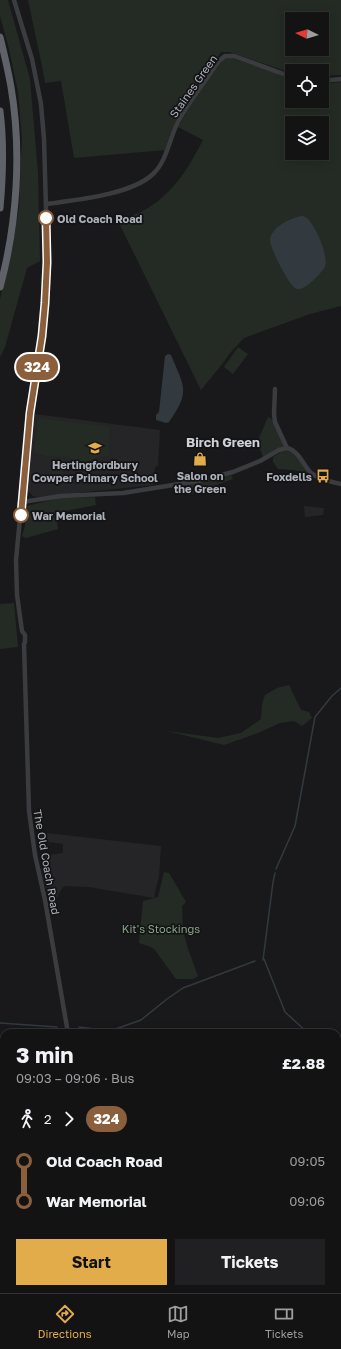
<!DOCTYPE html>
<meta charset="utf-8">
<style>
:root{--surface:#131314;--page:#202022;--text:#f1f3f6;--muted:#9d9ea0;--line:#323234;--accent:#e2ac4b}
body{margin:0;font-family:"Golos Text",sans-serif;background:var(--page);color:var(--text);height:100vh;display:flex;flex-direction:column;font-size:15px;white-space:nowrap}
*{box-sizing:border-box;margin:0}
p{font-size:13px;color:var(--muted)}
.icon{flex:none;width:22px;height:22px;fill:none;stroke:currentColor;stroke-width:2;stroke-linecap:round;stroke-linejoin:round}
.map{position:relative;flex:1;overflow:hidden}
.side{position:absolute;left:0px;top:1029px;width:341px;height:264px;display:flex;flex-direction:column;background:var(--surface);border-radius:12px 12px 0 0;box-shadow:0 2px 10px #0003,0 0 0 1px var(--line)}
.side>*{flex:none}
.badge{padding:0 8px;border-radius:13px;font-size:14px;line-height:26px}
.needle{width:26px;rotate:275deg}
.tools{position:absolute;left:285px;top:12px;display:grid;gap:8px}
.tools a{display:grid;place-items:center;width:44px;height:44px;border-radius:0px;background:var(--surface);box-shadow:0 2px 10px #0003,0 0 0 1px var(--line);font-size:20px}
.map>.badge{position:absolute;translate:-50% -50%;box-shadow:0 0 0 2px #fff}
.legs{display:flex;align-items:center;gap:6px;height:44px;padding:0 16px;font-size:13px}
.legs p{margin-inline-start:auto}
.head{display:flex;align-items:center;justify-content:space-between;height:68px;padding:0 16px}
h1{font-size:22px;font-weight:700;line-height:30px}
.button{display:flex;gap:8px;margin-top:auto;padding:8px 16px}
.button a{flex:1;height:46px;border-radius:0px;background:var(--accent);color:#111;font-size:16px;font-weight:700;line-height:46px;text-align:center}
.button a+a{background:var(--page);color:var(--text)}
ul{padding:0 16px;list-style:none}
li{display:flex;align-items:center;gap:14px;height:40px;font-size:15px}
li i{display:grid;place-items:center;width:6px;height:100%;margin:0 5px;background:currentColor}
li i::after{content:'';width:10px;height:10px;margin:-5px;border:3px solid;border-radius:50%;background:var(--surface)}
li p{margin-inline-start:auto}
li:first-child i{background:linear-gradient(#0000 50%,currentColor 0)}
li:last-child i{background:linear-gradient(currentColor 50%,#0000 0)}
.tab-bar{display:flex;justify-content:space-around;align-items:center;height:56px;border-top:1px solid var(--line);background:var(--surface);font-size:11px;color:var(--muted)}
.tab-bar a{display:grid;justify-items:center;gap:2px}
.tab-bar .selected{color:var(--accent)}
.map>svg:first-child{display:block}
</style>
<div class="map">
<svg width="341" height="1293" viewBox="0 0 341 1293">
<rect width="100%" height="100%" fill="#19191b"/>
<g fill="#252528">
<path d="M 35,414 L 160,430 L 158,466 L 155,467 L 153,485 L 38,497 L 33,496 L 27,490 Z"/>
<path d="M 304,506 L 324,508 L 323,515 L 305,517 Z"/>
<path d="M 38,832 L 161,846 L 159,877 L 156,888 L 154,898 L 88,887 L 64,886 L 59,893 L 51,911 L 41,869 L 45,865 L 43,856 L 63,853 L 63,844 L 40,841 Z"/>
</g>
<g fill="#242b24" fill-rule="evenodd">
<path d="M 0,0 L 8,0 L 30,79 L 38,173 L 40,261 L 27,268 L 5,347 L 0,357 L 0,299 L 12,249 L 19,208 L 22,138 L 18,92 L 9,49 L 0,16 Z"/>
<path d="M 28,0 L 341,0 L 341,75 L 322,76 L 322,71 L 292,71 L 292,73 L 229,52 L 221,52 C 200,83 175,113 165,150 L 74,158 L 61,81 L 45,83 L 42,66 ZM 292,19 L 322,19 L 322,49 L 292,49 Z"/>
<path d="M 224,58 L 232,58 L 292,78 L 292,101 L 322,101 L 322,84 L 341,82 L 341,306 L 310,314 L 244,338 L 230,353 L 223,363 L 201,390 L 118,221 C 130,216 144,212 154,204 C 177,188 191,163 203,140 L 178,127 L 200,90 ZM 292,123 L 322,123 L 322,153 L 292,153 Z"/>
<path d="M 238,347 L 248,354 L 233,374 L 224,367 Z"/>
<path d="M 268,417 L 272,419 L 284,442 L 284,446 L 263,457 L 260,449 L 256,445 Z"/>
<path d="M 38,418 L 109,427 L 109,456 L 98,456 L 96,458 L 93,459 L 93,466 L 87,466 L 84,463 L 77,462 L 68,457 L 46,456 L 34,452 Z"/>
<path d="M 287,451 C 295,453 306,465 307,473 L 293,470 L 278,469 L 273,462 L 273,457 L 281,452 Z"/>
<rect x="51" y="462" width="11" height="21"/>
<path d="M 231,475 L 233,479 L 188,495 L 186,485 L 211,481 L 212,479 Z"/>
<path d="M 95,497 L 96,505 L 56,513 L 58,529 L 26,538 L 22,536 L 25,526 L 25,508 L 27,506 L 59,498 Z"/>
<path d="M 14,603 L 18,647 L 0,649 L 0,604 Z"/>
<path d="M 289,685 L 301,710 L 309,712 L 312,718 L 302,726 L 294,721 L 280,723 L 258,733 L 224,745 L 167,731 L 218,738 L 241,733 L 261,719 L 262,704 L 265,695 L 277,688 Z"/>
<path d="M 164,872 L 169,873 L 186,902 L 182,906 L 183,931 L 188,949 L 198,976 L 193,979 L 176,979 L 155,950 L 151,947 L 139,943 L 143,901 L 158,897 Z"/>
<path d="M 0,1172 L 4,1173 L 3,1196 L 4,1204 L 4,1271 L 0,1256 Z"/>
</g>
<g fill="#323a40">
<path d="M 303,216 C 314,219 329,256 325,267 C 321,273 305,291 297,289 C 290,288 270,248 270,240 C 271,227 292,217 303,216 Z"/>
<path d="M 168,354 L 171,355 C 184,387 191,391 169,422 L 166,423 L 156,420 L 156,415 L 159,412 L 165,356 Z"/>
</g>
<g fill="none" stroke-linecap="round" stroke-linejoin="round">
<g stroke="#323a40" stroke-width="1.5">
<path d="M 276,869 L 295,826 L 315,717 L 332,696 L 341,688"/>
<path d="M 264,959 L 285,1012 L 308,1033"/>
<path d="M 263,960 L 273,882 L 275,873"/>
<path d="M 0,1023 L 57,1027"/>
<path d="M 79,1027 L 110,1031 L 141,1020 L 167,999 L 183,988 L 255,961"/>
<path d="M 337,1065 L 341,1071"/>
</g>
<g stroke="#3b3c40" stroke-width="4.5">
<path d="M 14,0 L 32,59 L 41,104 L 44,139 L 47,243 L 45,303 L 42,336 L 30,413 L 16,560 L 17,595 L 22,631 L 25,635 L 25,642 L 24,644 L 29,811 L 35,855 L 45,900 L 68,1033"/>
<path d="M 322,81 L 341,79"/>
<path d="M 46,204 C 75,200 131,195 153,174 C 167,161 169,139 178,122 C 190,100 205,81 219,61 L 225,56 L 234,56 L 292,77"/>
<path d="M 275,389 L 274,414 L 275,422 L 287,448"/>
<path d="M 22,502 L 61,496 L 123,493 L 198,481 L 233,472 L 260,461 L 279,450 L 287,448 C 299,451 303,465 311,473 C 318,479 332,482 341,484"/>
<path d="M 337,1148 L 341,1146"/>
<path d="M 124,1289 L 126,1293"/>
<path d="M 93,1293 L 96,1289"/>
</g>
<g stroke="#5f6268" stroke-width="7">
<path d="M 0,37 C 4,53 8,70 11,87 C 22,152 17,224 0,287"/>
<path d="M 0,111 C 4,143 3,175 0,208"/>
</g>
</g>
<g fill="none" stroke-linecap="round" stroke-linejoin="round">
<g stroke="#fff" stroke-width="9">
<path id="line-1" d="M 21,515 L 30,413 L 42,336 L 45,303 L 47,262 L 46,218"/>
</g>
<use href="#line-1" stroke="#8b5e3c" stroke-width="6"/>
</g>
<defs>
<g id="school-bare" transform="scale(1.08)"><path d="M0-5L7-2L0 1L-7-2ZM-4 1L0 2.5L4 1V4Q0 6-4 4Z" fill="#e2ac4b" stroke="#141416" stroke-width="2.5" paint-order="stroke"/></g>
<g id="shop-bare" transform="scale(1.08)"><path d="M-5-2.5h2.3a2.7 3.5 0 0 1 5.4 0H5L5.5 6h-11ZM-1.5-2.5h3a1.5 2.3 0 0 0-3 0Z" fill="#e2ac4b" stroke="#141416" stroke-width="2.5" paint-order="stroke"/></g>
<g id="bus-bare" transform="scale(1.08)"><path d="M-5-6H5V4H4V6H2V4H-2V6H-4V4H-5ZM-3.5-4V0h7V-4ZM-3.5 1.2v1.5H-2V1.2ZM2 1.2v1.5H3.5V1.2Z" fill="#e2ac4b" stroke="#141416" stroke-width="2.5" paint-order="stroke"/></g>
</defs>
<g fill-rule="evenodd">
<use href="#school-bare" x="95" y="448"/>
<use href="#shop-bare" x="200" y="459"/>
<use href="#bus-bare" x="323" y="476"/>
</g>
<g fill="#fff" stroke="#8b5e3c" stroke-width="2">
<circle cx="46" cy="218" r="7"/>
<circle cx="21" cy="515" r="7"/>
</g>
<g text-anchor="middle" dominant-baseline="central" stroke-width="3.5" stroke-linejoin="round" paint-order="stroke">
<g font-size="11" fill="#adb1ba" stroke="#141416">
<text transform="translate(193 86) rotate(-55)">Staines Green</text>
<text transform="translate(47 862) rotate(80)">The Old Coach Road</text>
</g>
<g font-size="11" font-weight="bold" fill="#adb1ba" stroke="#141416" text-anchor="start">
<text x="57" y="218">Old Coach Road</text>
<text x="32" y="515">War Memorial</text>
</g>
<g font-size="11" font-weight="bold" fill="#adb1ba" stroke="#141416">
<text x="95" y="464">Hertingfordbury<tspan x="95" dy="13">Cowper Primary School</tspan></text>
<text x="200" y="475">Salon on<tspan x="200" dy="13">the Green</tspan></text>
<text x="312" y="476" text-anchor="end">Foxdells</text>
</g>
<g font-size="11" fill="#86a387" stroke="#141416">
<text x="161" y="928">Kit's Stockings</text>
</g>
<g font-size="13" font-weight="bold" fill="#ced0d6" stroke="#141416">
<text x="223" y="442">Birch Green</text>
</g>
</g>
</svg>
<div class="tools">
<a><svg class="needle" viewBox="-14 -14 28 28"><path d="M0-13l5 13h-10z" fill="#e53935"/><path d="M0 13l5-13h-10z" fill="#9d9ea0"/></svg></a>
<a><svg class="icon" aria-label="locate" viewBox="0 0 24 24"><circle cx="12" cy="12" r="6"/><path d="M12 2v4M12 18v4M2 12h4M18 12h4"/></svg></a>
<a><svg class="icon" aria-label="layers" viewBox="0 0 24 24"><path d="M12 4l9 5-9 5-9-5zM3 14l9 5 9-5"/></svg></a>
</div>
<b class="badge" style="left:37px;top:367px;background:#8b5e3c;color:#fff">324</b>
<section class="side">
<div class="head"><div><h1>3 min</h1><p>09:03 – 09:06 · Bus</p></div><b>£2.88</b></div>
<div class="legs"><svg class="icon" aria-label="walk" viewBox="0 0 24 24"><circle cx="13" cy="4" r="2"/><path d="M13 8l-2 6 4 7M11 14l-3 7M7 12l3-4h3l4 4"/></svg>2<svg class="icon" aria-label="forward" viewBox="0 0 24 24"><path d="M9 5l7 7-7 7"/></svg><b class="badge" style="background:#8b5e3c;color:#fff">324</b></div>
<ul>
<li><i style="color:#8b5e3c"></i><b>Old Coach Road</b><p>09:05</p></li>
<li><i style="color:#8b5e3c"></i><b>War Memorial</b><p>09:06</p></li>
</ul>
<div class="button"><a>Start</a><a>Tickets</a></div>
</section>
</div>
<nav class="tab-bar">
<a class="selected"><svg class="icon" aria-label="directions" viewBox="0 0 24 24"><path d="M12 3l9 9-9 9-9-9zM9 14v-3h6M13 9l2 2-2 2"/></svg>Directions</a>
<a><svg class="icon" aria-label="map" viewBox="0 0 24 24"><path d="M3 6l6-2 6 2 6-2v14l-6 2-6-2-6 2zM9 4v14M15 6v14"/></svg>Map</a>
<a><svg class="icon" aria-label="tickets" viewBox="0 0 24 24"><path d="M3 7h18v10H3zM15 7v10"/></svg>Tickets</a>
</nav>
